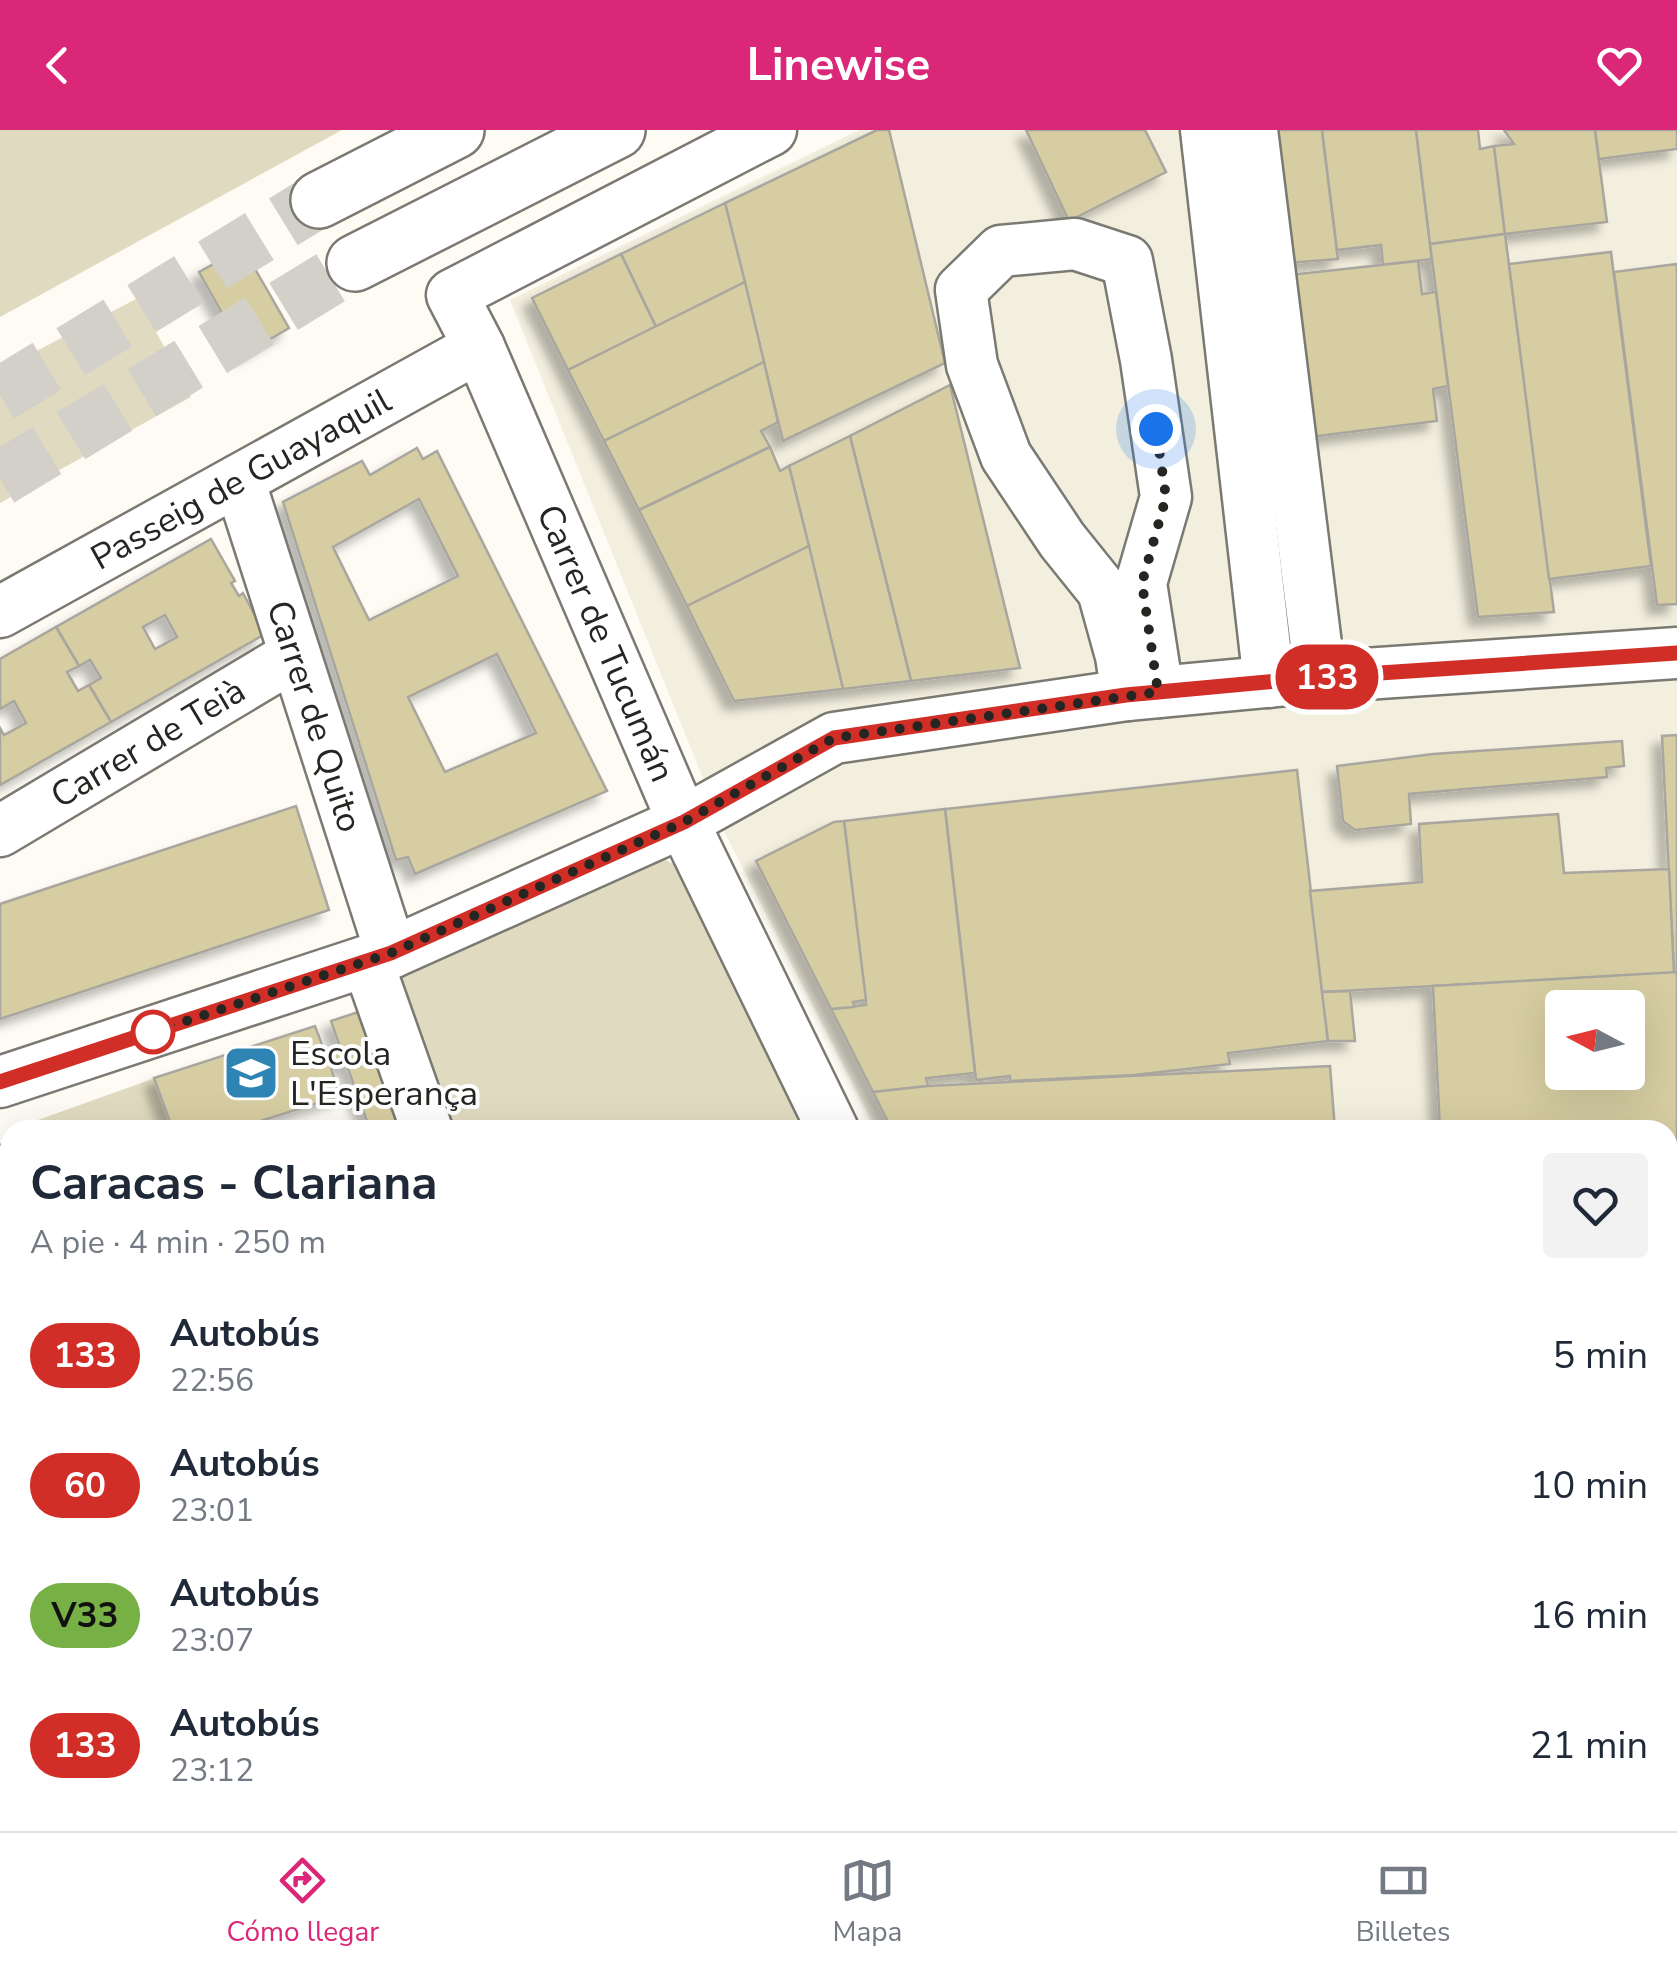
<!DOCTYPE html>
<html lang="es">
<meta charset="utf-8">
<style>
:root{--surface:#fff;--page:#f2f2f3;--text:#1f2937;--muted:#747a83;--line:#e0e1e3;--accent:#db2777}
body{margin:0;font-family:"Nunito Sans",sans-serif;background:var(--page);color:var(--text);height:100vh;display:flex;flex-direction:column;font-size:38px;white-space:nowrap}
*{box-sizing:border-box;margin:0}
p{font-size:32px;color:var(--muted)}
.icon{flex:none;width:55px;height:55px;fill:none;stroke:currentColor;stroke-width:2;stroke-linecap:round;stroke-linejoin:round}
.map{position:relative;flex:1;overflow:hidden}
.sheet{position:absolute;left:0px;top:990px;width:1678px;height:712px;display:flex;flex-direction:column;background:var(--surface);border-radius:30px 30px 0 0;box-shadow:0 10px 40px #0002}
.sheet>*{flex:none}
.badge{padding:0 20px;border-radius:32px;font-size:35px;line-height:65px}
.needle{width:65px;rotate:277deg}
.tools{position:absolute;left:1545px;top:860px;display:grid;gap:20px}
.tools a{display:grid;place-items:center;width:100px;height:100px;border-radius:10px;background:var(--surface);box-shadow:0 10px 40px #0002;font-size:50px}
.you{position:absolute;width:50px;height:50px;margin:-25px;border:8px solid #fff;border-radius:50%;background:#1a73e8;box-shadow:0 0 0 15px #1a73e833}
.map>.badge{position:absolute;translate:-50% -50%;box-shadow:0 0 0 5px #fff}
.round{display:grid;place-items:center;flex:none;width:105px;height:105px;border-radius:10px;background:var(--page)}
.head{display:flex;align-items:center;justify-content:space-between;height:170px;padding:0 30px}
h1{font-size:48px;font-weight:700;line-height:75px}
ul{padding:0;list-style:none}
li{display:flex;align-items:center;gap:30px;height:130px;padding:0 30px}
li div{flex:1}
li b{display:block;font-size:38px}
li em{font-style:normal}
li .badge{min-width:110px;font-weight:700;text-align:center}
header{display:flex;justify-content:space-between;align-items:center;height:130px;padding:0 30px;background:var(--accent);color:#fff;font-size:45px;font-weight:700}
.menu{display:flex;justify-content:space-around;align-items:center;height:140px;border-top:2px solid var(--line);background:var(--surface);font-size:28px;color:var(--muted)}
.menu a{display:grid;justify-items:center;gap:5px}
.menu .current{color:var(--accent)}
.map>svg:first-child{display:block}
</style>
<header><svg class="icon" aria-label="back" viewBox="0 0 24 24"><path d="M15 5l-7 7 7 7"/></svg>Linewise<svg class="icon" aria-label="heart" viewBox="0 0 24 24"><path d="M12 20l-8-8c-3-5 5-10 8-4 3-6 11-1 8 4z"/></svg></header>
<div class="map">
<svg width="1677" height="1701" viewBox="0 0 1677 1701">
<defs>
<filter id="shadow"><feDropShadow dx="-9" dy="9" stdDeviation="5" flood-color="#0004"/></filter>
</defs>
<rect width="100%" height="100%" fill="#fdfbf3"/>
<g fill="#f2efdf" fill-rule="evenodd">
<path d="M 859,0 L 1677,0 L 1677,1701 L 1233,1701 L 1229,1693 L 1668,1692 L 1668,1000 L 876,1000 L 726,705 L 510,170 ZM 1562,878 L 1628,878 L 1628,942 L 1562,942 Z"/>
<path d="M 1124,1692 L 1128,1701 L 721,1701 L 718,1693 Z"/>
</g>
<g fill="#e0dbc0">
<path d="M 0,0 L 342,0 L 0,187 Z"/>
<path d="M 138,168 L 191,267 L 0,373 L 0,240 Z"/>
<path d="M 661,727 L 675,735 L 803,1000 L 437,1000 L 391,853 L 402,840 Z"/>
<path d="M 155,948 L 173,1000 L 26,1000 L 24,995 Z"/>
</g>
<g fill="#d6cda2" stroke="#a8a69f" stroke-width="2.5" fill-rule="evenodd" filter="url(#shadow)">
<path d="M 877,0 L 889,0 L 945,233 L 783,311 L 725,73 Z"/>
<path d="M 1026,0 L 1145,0 L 1166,42 L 1069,91 Z"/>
<path d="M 1272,0 L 1322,0 L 1338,129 L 1288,133 Z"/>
<path d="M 1322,0 L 1416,0 L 1432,129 L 1383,135 L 1381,115 L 1337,120 Z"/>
<path d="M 1416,0 L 1478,0 L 1480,19 L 1494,16 L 1505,104 L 1430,114 Z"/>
<path d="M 1504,0 L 1595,0 L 1607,92 L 1505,104 L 1494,16 L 1514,14 Z"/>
<path d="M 1595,0 L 1677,0 L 1677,19 L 1599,29 Z"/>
<path d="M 725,73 L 745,152 L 656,197 L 621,124 Z"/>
<path d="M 1505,104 L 1554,482 L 1478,487 L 1430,114 Z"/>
<path d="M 243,118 L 289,198 L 245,224 L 199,142 Z"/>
<path d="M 1611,122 L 1651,436 L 1549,449 L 1509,134 Z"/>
<path d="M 621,124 L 656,197 L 568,240 L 532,168 Z"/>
<path d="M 1418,131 L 1422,164 L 1436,162 L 1448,256 L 1433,259 L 1437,291 L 1310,307 L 1289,145 Z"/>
<path d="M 1677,134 L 1677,474 L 1657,475 L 1614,142 Z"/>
<path d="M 745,152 L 764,232 L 604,311 L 568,240 Z"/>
<path d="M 764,232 L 778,292 L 761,301 L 770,317 L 639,380 L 604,311 Z"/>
<path d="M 950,255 L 1020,538 L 911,551 L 850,306 Z"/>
<path d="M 850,306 L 911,551 L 843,559 L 789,336 Z"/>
<path d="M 770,317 L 780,341 L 789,336 L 809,416 L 687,476 L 639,380 Z"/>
<path d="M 417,318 L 423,329 L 437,321 L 607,661 L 415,744 L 408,727 L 396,730 L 283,372 L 362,331 L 370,345 ZM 419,369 L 458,446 L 369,490 L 333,417 ZM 497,524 L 536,603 L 445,642 L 408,567 Z"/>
<path d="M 211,409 L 235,451 L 231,453 L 239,466 L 243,463 L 265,504 L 111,592 L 89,555 L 101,548 L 90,530 L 79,536 L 56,497 ZM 165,485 L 177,507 L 155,519 L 143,497 Z"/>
<path d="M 809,416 L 843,559 L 734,571 L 687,476 Z"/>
<path d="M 56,497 L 79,536 L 67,542 L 78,561 L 89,555 L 111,592 L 0,655 L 0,598 L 4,605 L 26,593 L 14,571 L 0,579 L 0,529 Z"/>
<path d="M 1677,605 L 1677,842 L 1674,843 L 1662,606 Z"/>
<path d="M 1622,611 L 1624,636 L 1606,638 L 1607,647 L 1409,664 L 1411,694 L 1355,700 L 1343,691 L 1337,636 L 1433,624 Z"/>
<path d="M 1297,640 L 1328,911 L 1228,923 L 1230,934 L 1134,945 L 1010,951 L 1010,946 L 976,950 L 945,679 Z"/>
<path d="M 296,676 L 329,780 L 0,889 L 0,774 Z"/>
<path d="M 945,679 L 975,943 L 926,948 L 928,956 L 873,962 L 831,879 L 866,875 L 844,691 Z"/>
<path d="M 1558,684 L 1564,743 L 1669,739 L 1674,843 L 1322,862 L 1310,761 L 1422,752 L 1419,694 Z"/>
<path d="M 844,691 L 866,870 L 853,872 L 854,877 L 831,879 L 756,731 L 834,692 Z"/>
<path d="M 1677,842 L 1677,1207 L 1668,1208 L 1668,1000 L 1440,1000 L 1433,856 ZM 1562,878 L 1628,878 L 1628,942 L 1562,942 Z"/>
<path d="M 1350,861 L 1355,911 L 1328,911 L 1322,862 Z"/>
<path d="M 358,882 L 400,1000 L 370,1000 L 346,933 L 331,938 L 340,966 L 254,993 L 257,1000 L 173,1000 L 154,948 L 315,896 L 326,925 L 341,920 L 331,891 Z"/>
<path d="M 1330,936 L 1335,1000 L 892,1000 L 873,962 L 928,956 Z"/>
<path d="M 1677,1207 L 1677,1392 L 1668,1392 L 1668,1208 Z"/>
<path d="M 0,1241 L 10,1272 L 10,1296 L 0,1299 Z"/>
<path d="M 1668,1392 L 1677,1392 L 1677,1701 L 1604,1701 L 1604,1692 L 1668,1692 Z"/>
<path d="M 10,1433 L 10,1632 L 0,1601 L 0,1436 Z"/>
<path d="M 29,1692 L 77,1692 L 79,1701 L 32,1701 Z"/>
<path d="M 102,1692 L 147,1692 L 149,1701 L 97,1701 L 104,1699 Z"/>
<path d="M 257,1692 L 382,1692 L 355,1701 L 260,1701 Z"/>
<path d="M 735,1692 L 797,1692 L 800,1701 L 738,1701 Z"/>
<path d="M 934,1692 L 993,1692 L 996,1701 L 937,1701 Z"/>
<path d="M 1351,1692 L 1396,1692 L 1390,1701 L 1344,1701 Z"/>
<path d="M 1424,1692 L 1515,1692 L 1516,1701 L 1425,1701 Z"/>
<path d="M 1515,1692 L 1604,1692 L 1604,1701 L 1516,1701 Z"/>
</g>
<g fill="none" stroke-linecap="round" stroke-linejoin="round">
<g stroke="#d2d0c9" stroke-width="55" stroke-dasharray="55 28" stroke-linecap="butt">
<path d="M 0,265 L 319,70"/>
<path d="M 0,349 L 355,133"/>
</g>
<g stroke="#7a7972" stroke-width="55">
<g id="minor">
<path id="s1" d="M 771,0 L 452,165 L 479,217 L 683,692 L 833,1000"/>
<path d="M 1206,0 L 1269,552"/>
<path d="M 1252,0 L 1320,547"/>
<path id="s2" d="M 239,350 L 391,823"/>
<path id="s3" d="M 0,482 L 479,217"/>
<path d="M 1127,565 L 1121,526 L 1103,461 L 1062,410 L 1006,326 L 972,235 L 961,160 L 1001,121 L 1075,114 L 1127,131 L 1146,230 L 1166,367 L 1141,453 L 1158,562"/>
<path id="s4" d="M 0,701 L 295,525"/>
<path d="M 368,833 L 427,1000"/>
<path d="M 0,952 L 391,823 L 683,692 L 834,608 L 1127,565 L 1320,547 L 1677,523"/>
<path d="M 0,1041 L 10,1073"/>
<path d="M 0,1330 L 10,1327"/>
<path d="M 208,1692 L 211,1701"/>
<path d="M 668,1692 L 671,1701"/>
<path d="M 1182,1692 L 1186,1701"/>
<path d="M 462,1701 L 489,1692"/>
</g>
</g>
<g stroke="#7a7972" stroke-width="60">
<g id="highway">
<path d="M 319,70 L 456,0"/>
<path d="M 355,133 L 617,0"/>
</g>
</g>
<use href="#minor" stroke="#fff" stroke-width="50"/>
<use href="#highway" stroke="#fff" stroke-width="55"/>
</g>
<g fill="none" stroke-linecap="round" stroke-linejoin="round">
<g stroke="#fff" stroke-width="22">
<path id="line" d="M 0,952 L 391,823 L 684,692 L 834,608 L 1126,565 L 1320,547 L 1677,523"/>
</g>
<use href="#line" stroke="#d02e26" stroke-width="15"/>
<path stroke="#252522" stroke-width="10" stroke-dasharray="0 18" d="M 153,902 L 391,823 L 684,692 L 834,608 L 1158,562 L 1142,453 L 1166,367 L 1156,299"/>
</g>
<defs>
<g id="school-square" transform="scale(2.875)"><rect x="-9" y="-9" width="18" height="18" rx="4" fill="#2e84b3" stroke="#fff"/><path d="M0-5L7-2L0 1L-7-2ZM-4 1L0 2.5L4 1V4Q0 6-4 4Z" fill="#fff"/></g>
</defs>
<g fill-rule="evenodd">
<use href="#school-square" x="251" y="943"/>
</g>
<circle fill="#fff" stroke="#d02e26" stroke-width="5" cx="153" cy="902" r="20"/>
<g text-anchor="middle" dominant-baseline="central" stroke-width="8" stroke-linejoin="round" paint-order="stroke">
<g font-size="35" fill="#252522" stroke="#fff">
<text stroke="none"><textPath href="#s3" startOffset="275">Passeig de Guayaquil</textPath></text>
<text stroke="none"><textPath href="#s1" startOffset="740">Carrer de Tucumán</textPath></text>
<text stroke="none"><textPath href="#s2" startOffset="248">Carrer de Quito</textPath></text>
<text stroke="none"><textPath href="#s4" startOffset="172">Carrer de Teià</textPath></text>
</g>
<g font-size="35" fill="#252522" stroke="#fff" text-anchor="start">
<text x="290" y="923">Escola<tspan x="290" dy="40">L'Esperança</tspan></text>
</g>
</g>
</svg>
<div class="tools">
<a><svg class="needle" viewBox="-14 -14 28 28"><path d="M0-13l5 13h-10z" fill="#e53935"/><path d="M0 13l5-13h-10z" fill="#747a83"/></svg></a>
</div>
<div class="you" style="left:1156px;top:299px"></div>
<b class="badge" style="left:1327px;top:547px;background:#d02e26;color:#fff">133</b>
<section class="sheet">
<div class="head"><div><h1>Caracas - Clariana</h1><p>A pie · 4 min · 250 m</p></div><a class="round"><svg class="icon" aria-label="heart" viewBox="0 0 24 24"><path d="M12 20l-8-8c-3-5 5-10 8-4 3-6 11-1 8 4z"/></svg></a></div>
<ul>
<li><span class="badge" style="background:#d02e26;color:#fff">133</span><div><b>Autobús</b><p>22:56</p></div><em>5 min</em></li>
<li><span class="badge" style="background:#d02e26;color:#fff">60</span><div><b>Autobús</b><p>23:01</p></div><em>10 min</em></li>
<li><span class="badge" style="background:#77b045;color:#111">V33</span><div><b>Autobús</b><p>23:07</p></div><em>16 min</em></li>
<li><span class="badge" style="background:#d02e26;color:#fff">133</span><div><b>Autobús</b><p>23:12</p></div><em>21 min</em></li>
</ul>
</section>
</div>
<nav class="menu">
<a class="current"><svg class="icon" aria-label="directions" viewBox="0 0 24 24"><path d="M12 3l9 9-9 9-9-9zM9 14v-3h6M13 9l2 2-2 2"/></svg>Cómo llegar</a>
<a><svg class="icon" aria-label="map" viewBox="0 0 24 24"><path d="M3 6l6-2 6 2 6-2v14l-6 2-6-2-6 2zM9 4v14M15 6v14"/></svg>Mapa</a>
<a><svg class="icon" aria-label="tickets" viewBox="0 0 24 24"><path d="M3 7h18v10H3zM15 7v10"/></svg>Billetes</a>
</nav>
